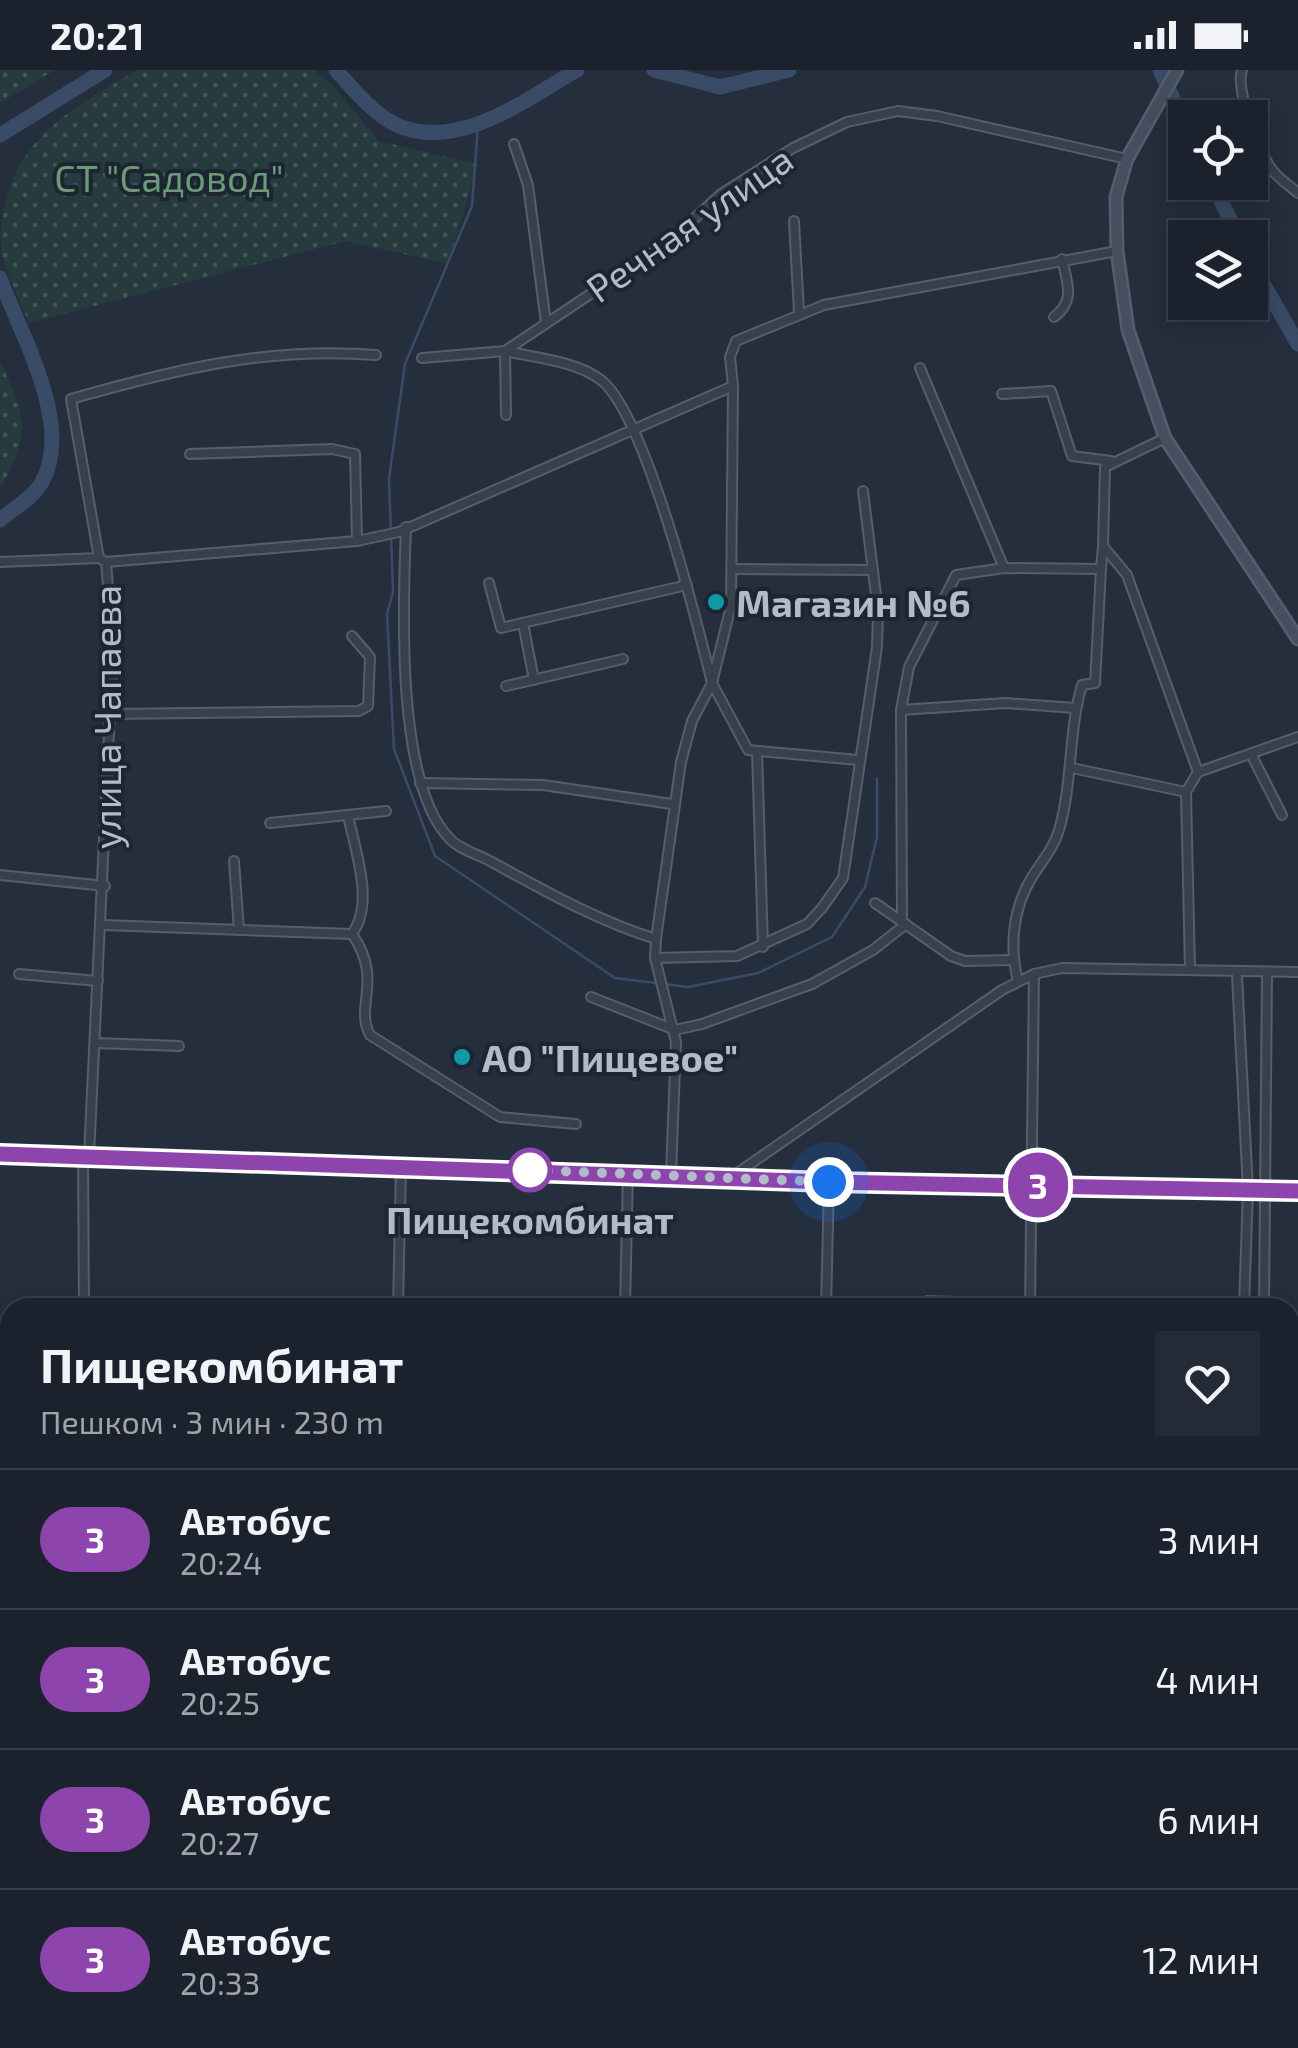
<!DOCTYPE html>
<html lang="ru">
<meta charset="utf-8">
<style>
:root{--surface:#1b222e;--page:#242a36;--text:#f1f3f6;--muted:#a0a4aa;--line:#393f4a}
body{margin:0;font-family:"Exo 2",sans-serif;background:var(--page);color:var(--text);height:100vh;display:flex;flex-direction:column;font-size:38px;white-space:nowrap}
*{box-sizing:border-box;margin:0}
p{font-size:32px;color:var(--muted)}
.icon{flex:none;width:55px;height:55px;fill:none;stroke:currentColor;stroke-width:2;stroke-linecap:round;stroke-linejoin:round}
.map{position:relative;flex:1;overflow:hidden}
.panel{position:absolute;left:0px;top:1228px;width:1300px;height:752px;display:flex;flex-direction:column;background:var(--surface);border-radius:30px 30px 0 0;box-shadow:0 5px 25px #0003,0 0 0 2px var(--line)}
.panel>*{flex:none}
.badge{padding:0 20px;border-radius:32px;font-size:35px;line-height:65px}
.buttons{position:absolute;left:1168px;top:30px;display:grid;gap:20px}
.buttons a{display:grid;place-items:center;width:100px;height:100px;border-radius:0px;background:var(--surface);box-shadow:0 5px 25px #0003,0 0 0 2px var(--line);font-size:50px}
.you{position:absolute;width:50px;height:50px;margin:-25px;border:8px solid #fff;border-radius:50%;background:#1a73e8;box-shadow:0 0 0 15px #1a73e833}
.map>.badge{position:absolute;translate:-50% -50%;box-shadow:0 0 0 5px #fff}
.round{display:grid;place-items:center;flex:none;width:105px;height:105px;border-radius:0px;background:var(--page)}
.summary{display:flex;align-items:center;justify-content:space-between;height:170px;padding:0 40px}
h1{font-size:48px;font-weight:700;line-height:75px}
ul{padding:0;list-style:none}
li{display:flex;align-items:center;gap:30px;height:140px;padding:0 40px;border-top:2px solid var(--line)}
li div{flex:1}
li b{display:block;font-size:38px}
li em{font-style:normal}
li .badge{min-width:110px;font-weight:700;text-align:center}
.status{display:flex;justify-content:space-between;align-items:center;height:70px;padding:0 50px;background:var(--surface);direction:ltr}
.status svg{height:28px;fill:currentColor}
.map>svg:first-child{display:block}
</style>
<div class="status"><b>20:21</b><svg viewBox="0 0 49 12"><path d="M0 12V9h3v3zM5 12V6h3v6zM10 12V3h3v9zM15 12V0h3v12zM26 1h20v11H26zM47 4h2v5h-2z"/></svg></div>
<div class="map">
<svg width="1298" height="1978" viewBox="0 0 1298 1978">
<defs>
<pattern id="garden-dots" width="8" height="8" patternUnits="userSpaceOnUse" patternTransform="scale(2.5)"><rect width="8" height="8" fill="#263b3e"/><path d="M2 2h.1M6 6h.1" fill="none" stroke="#435559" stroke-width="1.8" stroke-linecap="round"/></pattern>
</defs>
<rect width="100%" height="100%" fill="#242e3d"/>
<g fill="url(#garden-dots)">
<path d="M 0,0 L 55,0 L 0,33 Z"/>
<path d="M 136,0 L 314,0 L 336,19 L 379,71 L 477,94 L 449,194 L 346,171 L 29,253 C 20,230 6,205 1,181 C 0,74 61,47 136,0 Z"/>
<path d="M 0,292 C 27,345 31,364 0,419 Z"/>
</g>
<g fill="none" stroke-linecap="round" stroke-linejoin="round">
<path stroke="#394b67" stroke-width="2.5" d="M 478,55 L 472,136 L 405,294 L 389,409 L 393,522 L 387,544 L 394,679 L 435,786 L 615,908 L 688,917 L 758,903 L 832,867 L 865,817 L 877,767 L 877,708"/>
<g stroke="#394b67" stroke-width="15">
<path d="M 336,0 C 353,19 375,46 399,56 C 460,81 526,29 577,0"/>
<path d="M 654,0 L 720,17 L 789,0"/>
<path d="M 1160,0 L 1185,55"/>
<path d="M 0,65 L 105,0"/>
<path d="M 1212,112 L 1239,168"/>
<path d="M 1250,191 L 1298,274"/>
<path d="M 0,208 C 21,266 75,356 41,414 C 32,428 13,439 0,450"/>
</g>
<g stroke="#565e6b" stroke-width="12">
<g id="street">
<path d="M 1242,0 C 1235,19 1260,84 1273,101 C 1279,109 1290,116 1298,123"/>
<path d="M 514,74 L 528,115 L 546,253"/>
<path d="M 794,151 L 799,242"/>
<path d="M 1054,247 C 1076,231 1067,212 1062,189"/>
<path d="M 422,288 L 505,281 L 671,170 L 721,124 L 793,78 L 847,52 L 898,41 L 937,46 L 1127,89"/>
<path d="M 920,298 L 1004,498"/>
<path d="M 733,316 L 731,536 L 712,613 L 748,680 L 858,690"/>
<path d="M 1002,324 L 1051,321 L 1072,386 L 1111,391"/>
<path d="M 506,345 L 505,281 C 536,288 576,291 601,310 C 645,344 697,552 712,613 L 692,651 L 681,692 L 656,869 L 655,888 L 676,972 L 671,1104"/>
<path d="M 1165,368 L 1105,397 L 1103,476 L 1127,505 L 1198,702"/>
<path d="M 190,384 L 332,379 L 355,384 L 357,471"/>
<path d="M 406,457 C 403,533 395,714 450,769 C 459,779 479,785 490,791 C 545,821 596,850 656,869"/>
<path d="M 0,492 L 99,488"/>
<path d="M 106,492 L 357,471 L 399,462 L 733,316 L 730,287 L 736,271 L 824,235 L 1117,181"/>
<path d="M 733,499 L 873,500"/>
<path d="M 489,513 L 501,558 L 687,515"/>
<path d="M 523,553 L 534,610"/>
<path d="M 506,616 L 623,589"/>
<path d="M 901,640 L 1005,633 L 1075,638"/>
<path d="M 110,644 L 359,641 L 368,636 L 370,587 L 352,566"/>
<path d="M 757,681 L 763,877"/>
<path d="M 1252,686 L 1282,745"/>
<path d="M 1072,698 L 1186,722"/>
<path d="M 420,713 L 543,715 L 672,734"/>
<path d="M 348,745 C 355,781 375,833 352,864"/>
<path d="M 270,753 L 386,741"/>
<path d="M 234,791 L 239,860"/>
<path d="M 0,805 L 105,816"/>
<path d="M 875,833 L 951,886 L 965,891 L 1013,890"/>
<path d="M 902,851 L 901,640 L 909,597 L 956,505 L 1004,498 L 1101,499 L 1103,476"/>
<path d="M 103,855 L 352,864"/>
<path d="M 352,864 C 384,910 354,936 370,965 L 500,1047 L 576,1054"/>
<path d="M 655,888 L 737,886 L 807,854 L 822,838 L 843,808 L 877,577 L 878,541 L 863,421"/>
<path d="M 1190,900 L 1186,722 L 1198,702 L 1298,667"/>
<path d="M 19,904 L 98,911"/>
<path d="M 1237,905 L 1248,1120 L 1244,1238"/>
<path d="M 1018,911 C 1009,876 1013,838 1032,807 C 1042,791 1054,778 1059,760 C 1073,712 1068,662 1082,615 L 1095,613 L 1101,499"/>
<path d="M 591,927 L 675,960 L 702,954 L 812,914 L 873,880 L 906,854"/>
<path d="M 95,973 L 179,976"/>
<path d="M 83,1086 L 84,1238"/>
<path d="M 89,1086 L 113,578 L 106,492 L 99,488 L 71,329 C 173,300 269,276 376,285"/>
<path d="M 733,1106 L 1002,920 L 1034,904 L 1062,898 L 1298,902"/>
<path d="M 927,1231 L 1030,1235"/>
<path d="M 398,1238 L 401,1097"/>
<path d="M 625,1238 L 628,1103"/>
<path d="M 826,1238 L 829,1112"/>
<path d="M 1030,1238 L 1034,904"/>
<path d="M 1264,1238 L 1267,903"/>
<path d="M 0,1439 L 10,1439"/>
<path d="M 0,1563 L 10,1563"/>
<path d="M 1290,1761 L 1298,1761"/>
<path d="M 10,1827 L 4,1832 L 6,1894 L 10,1903"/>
<path d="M 27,1970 L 28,1978"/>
<path d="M 597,1970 L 598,1978"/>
<path d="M 833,1970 L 833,1978"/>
<path d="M 311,1978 L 311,1970"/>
<path d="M 1043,1978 L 1043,1970"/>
<path d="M 1256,1978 L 1256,1970"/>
</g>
</g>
<g stroke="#565e6b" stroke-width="15">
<g id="secondary">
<path d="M 1177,0 L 1127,89 L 1116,127 L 1117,181 L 1128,260 L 1165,368 L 1298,569"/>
<path d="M 0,1084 L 829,1112 L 1298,1121"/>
<path d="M 0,1322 L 10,1323"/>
<path d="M 1290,1351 L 1298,1352"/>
</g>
</g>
<use href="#street" stroke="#38404d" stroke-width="8"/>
<use href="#secondary" stroke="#464f60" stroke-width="10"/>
<g stroke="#5a6474" stroke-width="6">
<g id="rail">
<path d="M 1290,1652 L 1298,1652"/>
<path d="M 1290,1682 L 1298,1682"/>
<path d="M 1290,1705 L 1298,1703"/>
<path d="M 0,1715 L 10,1714"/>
<path d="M 0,1736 L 10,1736"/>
<path d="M 0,1761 L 10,1763"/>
</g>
</g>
<use href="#rail" stroke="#1d2532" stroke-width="2.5" stroke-dasharray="8" stroke-linecap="butt"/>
</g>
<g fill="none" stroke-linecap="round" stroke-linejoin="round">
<g stroke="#fff" stroke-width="22">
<path id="line" d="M 0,1084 L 829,1112 L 1298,1121"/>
</g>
<use href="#line" stroke="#8e44ad" stroke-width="15"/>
<path stroke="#b3bbc9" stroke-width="10" stroke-dasharray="0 18" d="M 530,1100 L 829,1112"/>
</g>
<g fill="#0f9aa8" stroke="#1d2532" stroke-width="4">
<circle cx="716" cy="532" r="10"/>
<circle cx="462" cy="987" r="10"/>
</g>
<circle fill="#fff" stroke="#8e44ad" stroke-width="5" cx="530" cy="1100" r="20"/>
<g text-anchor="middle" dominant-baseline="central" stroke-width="8" stroke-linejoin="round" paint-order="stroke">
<g font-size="38" fill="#6a9a76" stroke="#1d2532">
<text x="169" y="107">СТ "Садовод"</text>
</g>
<g font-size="38" fill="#b3bbc9" stroke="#1d2532">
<text transform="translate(689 153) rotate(-35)">Речная улица</text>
<text transform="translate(106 647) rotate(-90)">улица Чапаева</text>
</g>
<g font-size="38" font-weight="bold" fill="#b3bbc9" stroke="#1d2532" text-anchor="start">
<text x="736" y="532">Магазин №6</text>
<text x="482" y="987">АО "Пищевое"</text>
</g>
<g font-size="38" font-weight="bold" fill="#b3bbc9" stroke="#1d2532">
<text x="530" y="1149">Пищекомбинат</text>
</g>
</g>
</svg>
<div class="buttons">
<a><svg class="icon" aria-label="locate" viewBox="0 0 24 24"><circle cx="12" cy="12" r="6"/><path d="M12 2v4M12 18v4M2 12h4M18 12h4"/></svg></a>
<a><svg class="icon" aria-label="layers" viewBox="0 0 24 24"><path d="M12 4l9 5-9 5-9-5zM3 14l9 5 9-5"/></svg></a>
</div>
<div class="you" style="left:829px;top:1112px"></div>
<b class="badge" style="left:1038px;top:1115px;background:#8e44ad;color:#fff">3</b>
<section class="panel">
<div class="summary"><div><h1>Пищекомбинат</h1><p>Пешком · 3 мин · 230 m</p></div><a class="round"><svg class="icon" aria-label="heart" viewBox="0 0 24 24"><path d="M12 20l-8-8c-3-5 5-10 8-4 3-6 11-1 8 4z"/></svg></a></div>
<ul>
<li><span class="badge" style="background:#8e44ad;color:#fff">3</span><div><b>Автобус</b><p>20:24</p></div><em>3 мин</em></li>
<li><span class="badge" style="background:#8e44ad;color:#fff">3</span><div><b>Автобус</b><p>20:25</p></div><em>4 мин</em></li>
<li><span class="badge" style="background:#8e44ad;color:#fff">3</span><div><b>Автобус</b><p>20:27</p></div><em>6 мин</em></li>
<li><span class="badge" style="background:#8e44ad;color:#fff">3</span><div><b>Автобус</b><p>20:33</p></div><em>12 мин</em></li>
</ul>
</section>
</div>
